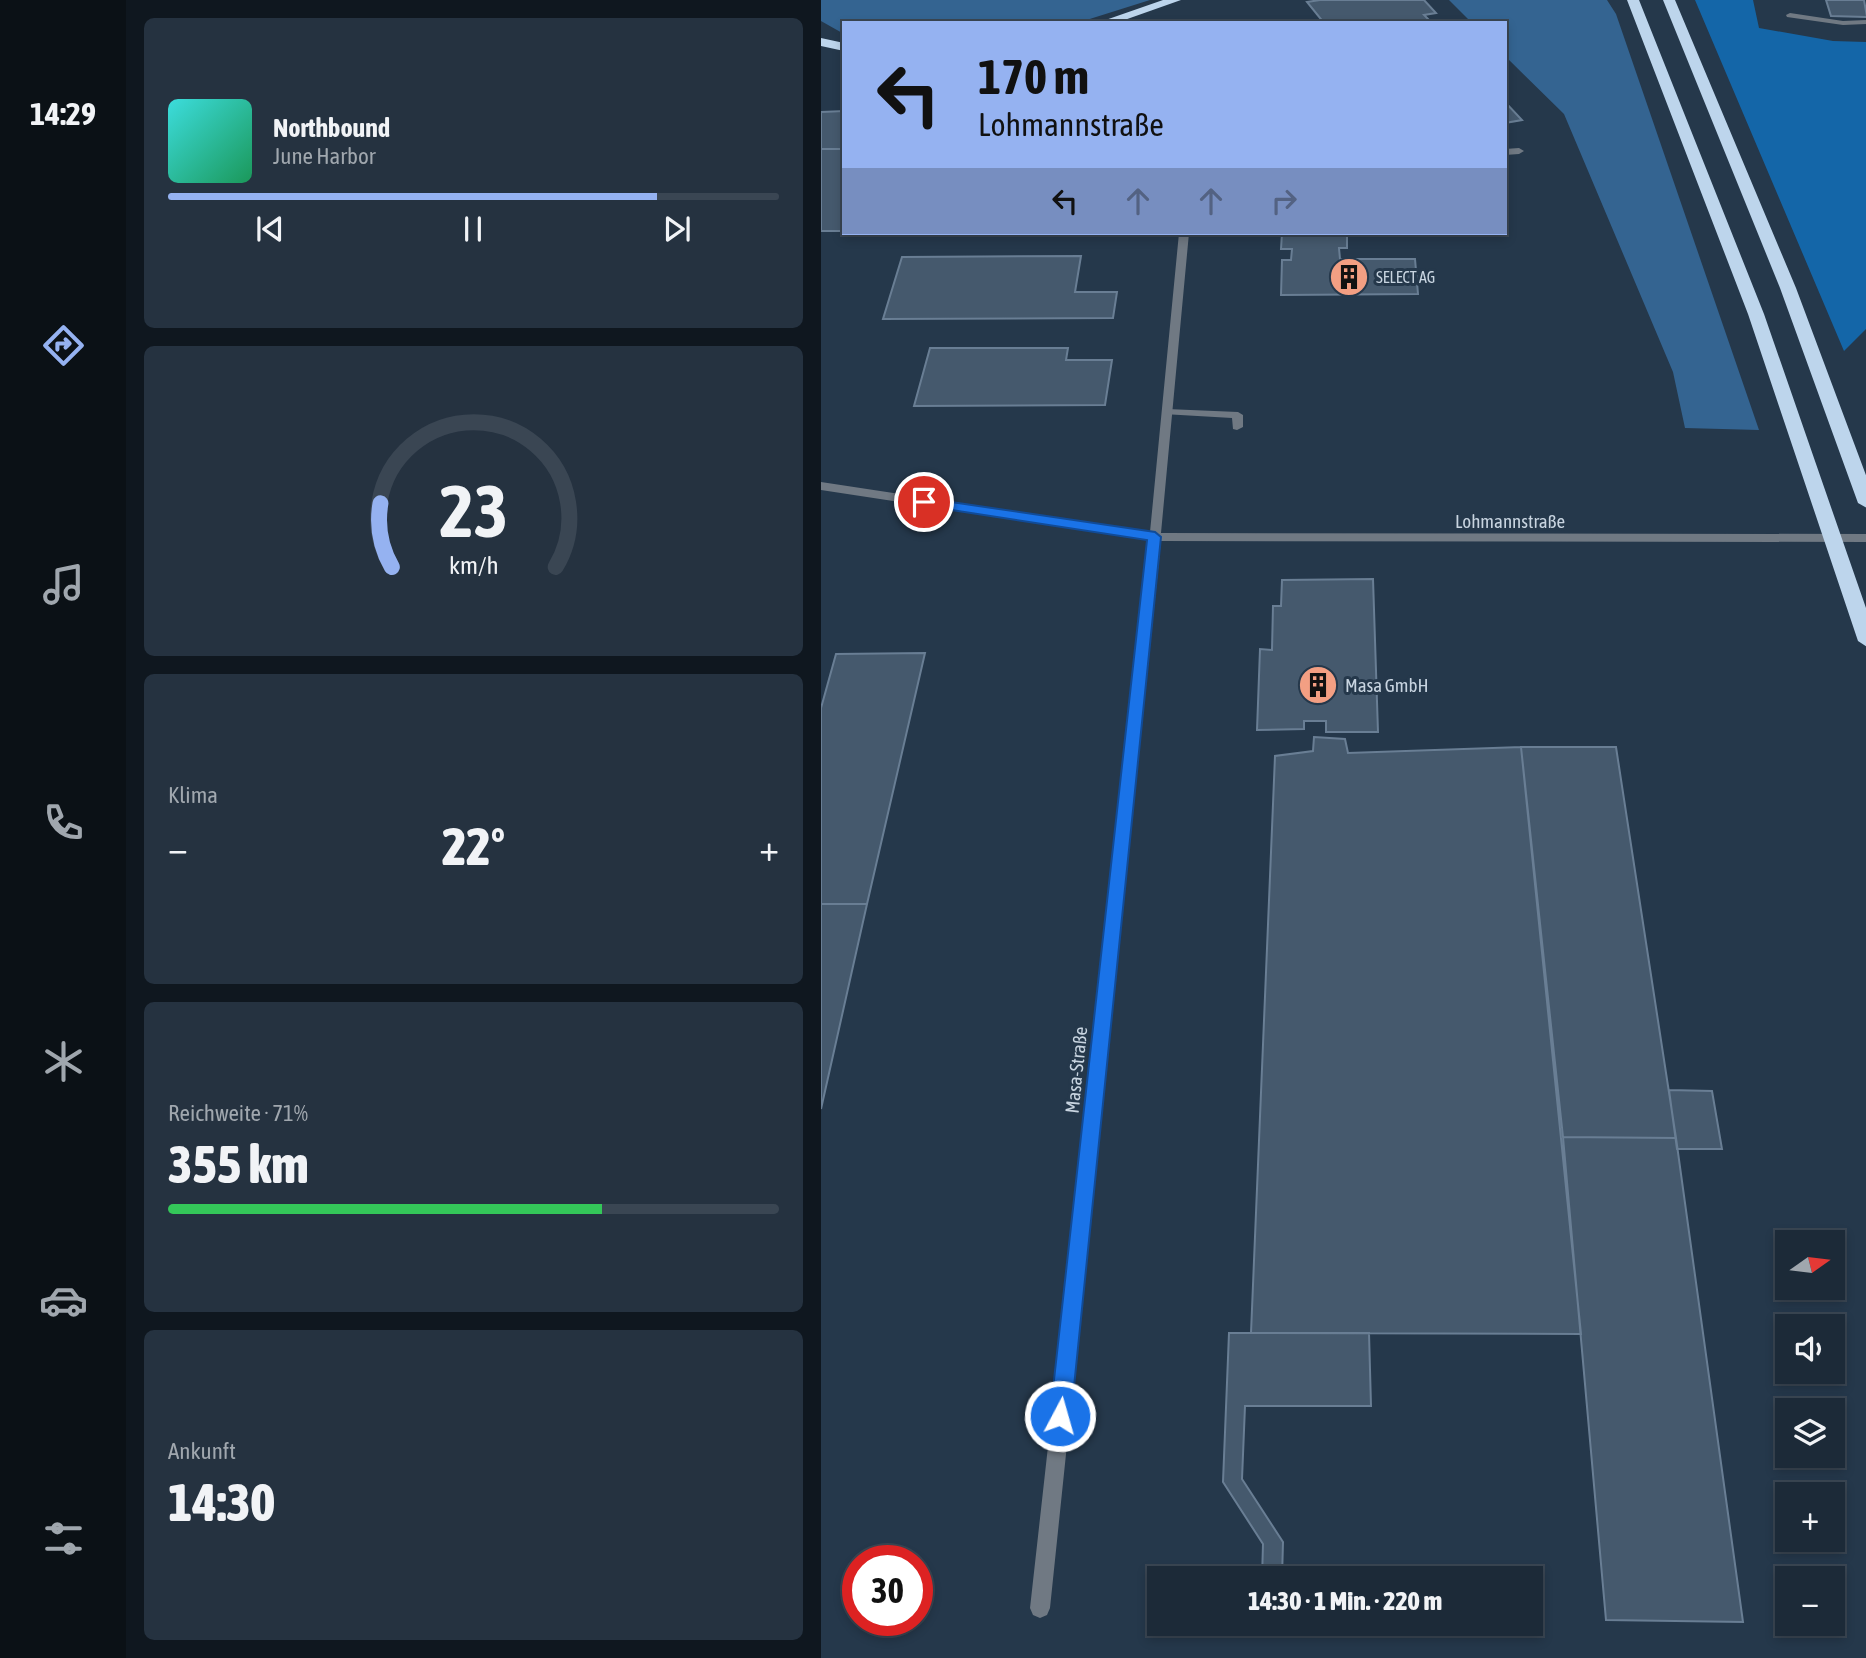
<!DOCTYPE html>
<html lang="de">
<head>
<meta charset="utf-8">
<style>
  :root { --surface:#1c2a38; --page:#253240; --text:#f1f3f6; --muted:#a0a7ae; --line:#3a4653; --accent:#95b2f1 }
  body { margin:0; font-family:"Asap Condensed",sans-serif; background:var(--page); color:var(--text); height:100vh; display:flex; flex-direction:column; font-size:26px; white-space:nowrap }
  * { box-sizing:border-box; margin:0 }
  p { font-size:23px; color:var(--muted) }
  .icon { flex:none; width:38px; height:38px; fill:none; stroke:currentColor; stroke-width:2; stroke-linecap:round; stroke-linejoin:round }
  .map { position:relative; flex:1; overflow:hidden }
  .panel { display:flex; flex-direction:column; gap:18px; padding:18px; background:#0f171f; width:695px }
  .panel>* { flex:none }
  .top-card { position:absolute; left:21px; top:21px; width:665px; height:214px; border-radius:0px; box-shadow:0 4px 10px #0003,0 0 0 2px var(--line); background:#95b2f1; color:#111; overflow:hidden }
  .needle { width:46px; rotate:76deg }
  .controls { position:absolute; left:954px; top:1230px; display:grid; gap:14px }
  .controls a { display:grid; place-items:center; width:70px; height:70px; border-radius:0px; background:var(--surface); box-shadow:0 4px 10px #0003,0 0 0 2px var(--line); font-size:35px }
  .speed { position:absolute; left:21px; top:1545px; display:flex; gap:14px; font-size:35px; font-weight:700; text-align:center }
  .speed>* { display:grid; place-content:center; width:91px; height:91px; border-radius:50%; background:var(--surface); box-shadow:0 4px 10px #0003,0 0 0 2px var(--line); line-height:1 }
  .speed .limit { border:10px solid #d22; background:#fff; color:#111 }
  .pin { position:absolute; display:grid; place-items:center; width:60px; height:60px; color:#fff; margin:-30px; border:4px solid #fff; border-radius:50%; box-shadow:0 2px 7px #0007 }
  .me { position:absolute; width:77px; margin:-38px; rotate:6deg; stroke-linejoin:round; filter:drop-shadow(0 0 5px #0008) }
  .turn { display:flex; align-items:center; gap:24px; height:147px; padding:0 21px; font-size:32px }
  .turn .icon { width:91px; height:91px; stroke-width:2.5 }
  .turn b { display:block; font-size:49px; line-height:60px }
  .lanes { display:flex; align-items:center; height:66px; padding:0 21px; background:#0003; justify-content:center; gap:35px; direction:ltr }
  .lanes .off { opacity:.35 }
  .big { font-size:52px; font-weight:800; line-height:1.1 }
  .panel .widget { flex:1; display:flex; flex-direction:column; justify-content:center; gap:10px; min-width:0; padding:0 24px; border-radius:10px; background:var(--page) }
  .panel .dial { align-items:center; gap:0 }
  .dial svg { height:182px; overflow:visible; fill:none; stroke:var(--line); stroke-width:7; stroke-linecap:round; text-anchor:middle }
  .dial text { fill:var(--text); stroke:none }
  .song { display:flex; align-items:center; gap:21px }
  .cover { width:84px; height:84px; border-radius:10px; background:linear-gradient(135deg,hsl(180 70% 55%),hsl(150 70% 35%)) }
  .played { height:7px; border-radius:4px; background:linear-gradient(90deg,var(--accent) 80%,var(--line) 80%) }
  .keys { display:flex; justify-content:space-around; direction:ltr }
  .heat { display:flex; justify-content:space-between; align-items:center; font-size:38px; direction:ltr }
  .charge { height:10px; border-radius:5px; background:linear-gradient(90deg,#34c759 71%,var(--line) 0) }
  .trip { position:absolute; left:326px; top:1566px; width:396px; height:70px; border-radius:0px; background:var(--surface); box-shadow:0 4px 10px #0003,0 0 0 2px var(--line); font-weight:800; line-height:70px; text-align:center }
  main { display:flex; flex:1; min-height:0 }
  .menu { display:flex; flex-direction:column; width:126px; justify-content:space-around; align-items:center; background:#0b1116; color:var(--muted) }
  .menu .icon { width:49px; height:49px }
  .menu .on { color:var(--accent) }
  .menu b { font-size:32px; color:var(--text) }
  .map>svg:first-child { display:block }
  .green { fill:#346491 }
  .forest { fill:#1466a8 }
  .building { fill:#45596d; stroke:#697e94; stroke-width:2 }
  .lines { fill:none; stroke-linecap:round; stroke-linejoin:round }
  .lane { fill:#707983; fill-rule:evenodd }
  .street { fill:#707983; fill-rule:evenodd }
  .highway { fill:#bdd5ec; fill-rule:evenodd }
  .route { fill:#1a73e8; stroke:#114b97; stroke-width:2 }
  .labels { text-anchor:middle; stroke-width:6; stroke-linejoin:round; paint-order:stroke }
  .far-poi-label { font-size:16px; fill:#c8d4e0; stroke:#25384b; text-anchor:start }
  .street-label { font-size:19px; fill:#c8d4e0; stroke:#25384b }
  .poi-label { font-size:19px; fill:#c8d4e0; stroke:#25384b; text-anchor:start }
</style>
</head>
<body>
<main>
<nav class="menu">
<b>14:29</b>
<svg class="icon on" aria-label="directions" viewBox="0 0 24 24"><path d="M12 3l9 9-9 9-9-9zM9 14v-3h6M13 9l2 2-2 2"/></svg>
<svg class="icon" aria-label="music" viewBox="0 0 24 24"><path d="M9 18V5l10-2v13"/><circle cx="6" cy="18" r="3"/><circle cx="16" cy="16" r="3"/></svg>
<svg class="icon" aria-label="phone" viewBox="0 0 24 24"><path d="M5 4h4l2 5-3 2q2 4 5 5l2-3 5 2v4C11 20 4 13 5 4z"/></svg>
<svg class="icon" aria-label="climate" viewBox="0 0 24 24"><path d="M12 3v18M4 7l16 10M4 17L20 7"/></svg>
<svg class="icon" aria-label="car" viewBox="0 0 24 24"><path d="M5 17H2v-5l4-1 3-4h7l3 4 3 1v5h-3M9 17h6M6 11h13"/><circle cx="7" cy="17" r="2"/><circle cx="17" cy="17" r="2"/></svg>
<svg class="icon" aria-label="filters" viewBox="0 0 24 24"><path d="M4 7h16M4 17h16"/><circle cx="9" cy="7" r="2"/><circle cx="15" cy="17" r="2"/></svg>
</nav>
<section class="panel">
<div class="widget">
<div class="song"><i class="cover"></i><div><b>Northbound</b><p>June Harbor</p></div></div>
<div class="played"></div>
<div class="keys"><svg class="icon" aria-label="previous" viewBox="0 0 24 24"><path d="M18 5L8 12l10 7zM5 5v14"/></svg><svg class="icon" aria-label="pause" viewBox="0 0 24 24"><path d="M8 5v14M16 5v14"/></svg><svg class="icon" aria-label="next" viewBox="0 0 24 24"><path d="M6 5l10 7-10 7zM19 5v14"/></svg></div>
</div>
<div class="widget dial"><svg viewBox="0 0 100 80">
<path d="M14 69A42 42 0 1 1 86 69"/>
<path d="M14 69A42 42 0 0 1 9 41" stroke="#95b2f1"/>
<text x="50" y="56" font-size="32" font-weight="700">23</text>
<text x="50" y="72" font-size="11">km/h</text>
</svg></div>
<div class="widget"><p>Klima</p>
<div class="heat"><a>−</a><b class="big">22°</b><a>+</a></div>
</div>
<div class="widget"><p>Reichweite · 71%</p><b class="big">355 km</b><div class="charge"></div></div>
<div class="widget"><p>Ankunft</p><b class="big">14:30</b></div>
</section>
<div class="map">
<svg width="1046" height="1658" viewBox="0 0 1046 1658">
  <rect width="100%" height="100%" fill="#25384b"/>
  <path class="green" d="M0,0H329L256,23H23V34L0,21Z
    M628,0H786L795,14L938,430L864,428L852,372L743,114L684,56V23H651Z"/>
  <path class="forest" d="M874,0H932L938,28L1012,41L1045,42V329L1023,351Z"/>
  <path class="building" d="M499,0H603L615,13L603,15L611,23H503L486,2Z
    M1005,0H1043L1046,17L1010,16Z
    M684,102L701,120L684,123Z
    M23,111V149H0V112Z
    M0,149H23V231H0Z
    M461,233H526V248H518L519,259H594L597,294L460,295L461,260H470L471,249H460Z
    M260,256L254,292H296L292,318L62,319L81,257Z
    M109,348H247L245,360H291L284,405L93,406Z
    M552,579L557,732H505V721H483V729L436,730L439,649L451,650L452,606H460L461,580Z
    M104,653L46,904H0V708L15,654Z
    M493,737L524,739L527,753L700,747L760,1334L430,1333L454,756L492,751Z
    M700,747H795L855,1138L742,1137Z
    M0,904H46L0,1109Z
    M848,1090L891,1091L901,1149H856Z
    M742,1137L855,1138L922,1622L785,1620Z
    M408,1333H548L550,1406H424L421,1479L462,1542L461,1578H441L442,1544L402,1482Z
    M440,1624H461L460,1631H440Z"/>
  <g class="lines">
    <path class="lane" d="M684,149L698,148L703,151L698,154L684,155Z
      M346,409L417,412L422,415V427L416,430L412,429L411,418L342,414L341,412Z"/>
    <path class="street" d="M969,13L1022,21L1046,20V24L1022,25L966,17L965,15Z
      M358,233H368L340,533L1046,534V542L340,541L229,1608L226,1615L219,1618L212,1615L209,1608L328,540L0,490V482L329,532Z"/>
    <path class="highway" d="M342,0H360L295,23H276Z
      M806,0H818L943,314L1046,611V647L1037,641L927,314Z
      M842,0H854L975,288L1046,478V508L1037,503L959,288Z
      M0,38L23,43V51L0,46Z"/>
  </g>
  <path class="route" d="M103,498L334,532L340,537L250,1416L247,1423L239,1426L232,1423L229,1416L326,540L98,505V499Z"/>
  <defs>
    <g id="building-disc" transform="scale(2.0125)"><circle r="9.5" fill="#f39f83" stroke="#25384b"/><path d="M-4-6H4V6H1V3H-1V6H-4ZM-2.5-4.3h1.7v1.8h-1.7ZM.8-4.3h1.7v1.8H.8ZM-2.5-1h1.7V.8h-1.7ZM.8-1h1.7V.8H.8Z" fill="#111"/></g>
  </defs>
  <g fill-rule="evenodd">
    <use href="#building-disc" x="528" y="277"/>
    <use href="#building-disc" x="497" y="685"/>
  </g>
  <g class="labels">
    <g class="far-poi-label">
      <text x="555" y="283">SELECT AG</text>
    </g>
    <g class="street-label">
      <text x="689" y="528">Lohmannstraße</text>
      <text transform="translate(255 1070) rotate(-84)" y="7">Masa-Straße</text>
    </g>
    <g class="poi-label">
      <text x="524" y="692">Masa GmbH</text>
    </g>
  </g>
</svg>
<div class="controls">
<a><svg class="needle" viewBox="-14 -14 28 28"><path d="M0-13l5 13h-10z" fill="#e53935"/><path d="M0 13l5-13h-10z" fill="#a0a7ae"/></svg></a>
<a><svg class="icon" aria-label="sound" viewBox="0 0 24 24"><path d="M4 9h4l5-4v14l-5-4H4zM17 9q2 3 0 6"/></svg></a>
<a><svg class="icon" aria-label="layers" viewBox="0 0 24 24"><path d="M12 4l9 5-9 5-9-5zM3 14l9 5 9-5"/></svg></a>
<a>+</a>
<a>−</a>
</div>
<div class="speed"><div class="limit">30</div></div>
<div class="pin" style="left:103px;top:502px;background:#d93025"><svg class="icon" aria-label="arrive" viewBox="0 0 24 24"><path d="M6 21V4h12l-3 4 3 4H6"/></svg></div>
<svg class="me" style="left:239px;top:1416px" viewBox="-20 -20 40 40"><circle r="17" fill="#1a73e8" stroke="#fff" stroke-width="3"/><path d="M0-11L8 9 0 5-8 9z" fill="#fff"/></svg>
<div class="trip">14:30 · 1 Min. · 220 m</div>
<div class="top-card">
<div class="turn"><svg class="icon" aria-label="left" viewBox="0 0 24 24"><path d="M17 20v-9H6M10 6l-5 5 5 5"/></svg><div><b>170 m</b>Lohmannstraße</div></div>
<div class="lanes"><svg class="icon" aria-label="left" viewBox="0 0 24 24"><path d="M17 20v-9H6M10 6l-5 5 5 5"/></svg><svg class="icon off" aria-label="ahead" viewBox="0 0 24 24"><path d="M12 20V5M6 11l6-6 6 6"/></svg><svg class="icon off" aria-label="ahead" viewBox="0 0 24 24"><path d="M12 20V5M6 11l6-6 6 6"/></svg><svg class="icon off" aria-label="right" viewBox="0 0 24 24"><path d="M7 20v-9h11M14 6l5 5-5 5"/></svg></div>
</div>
</div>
</main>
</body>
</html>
